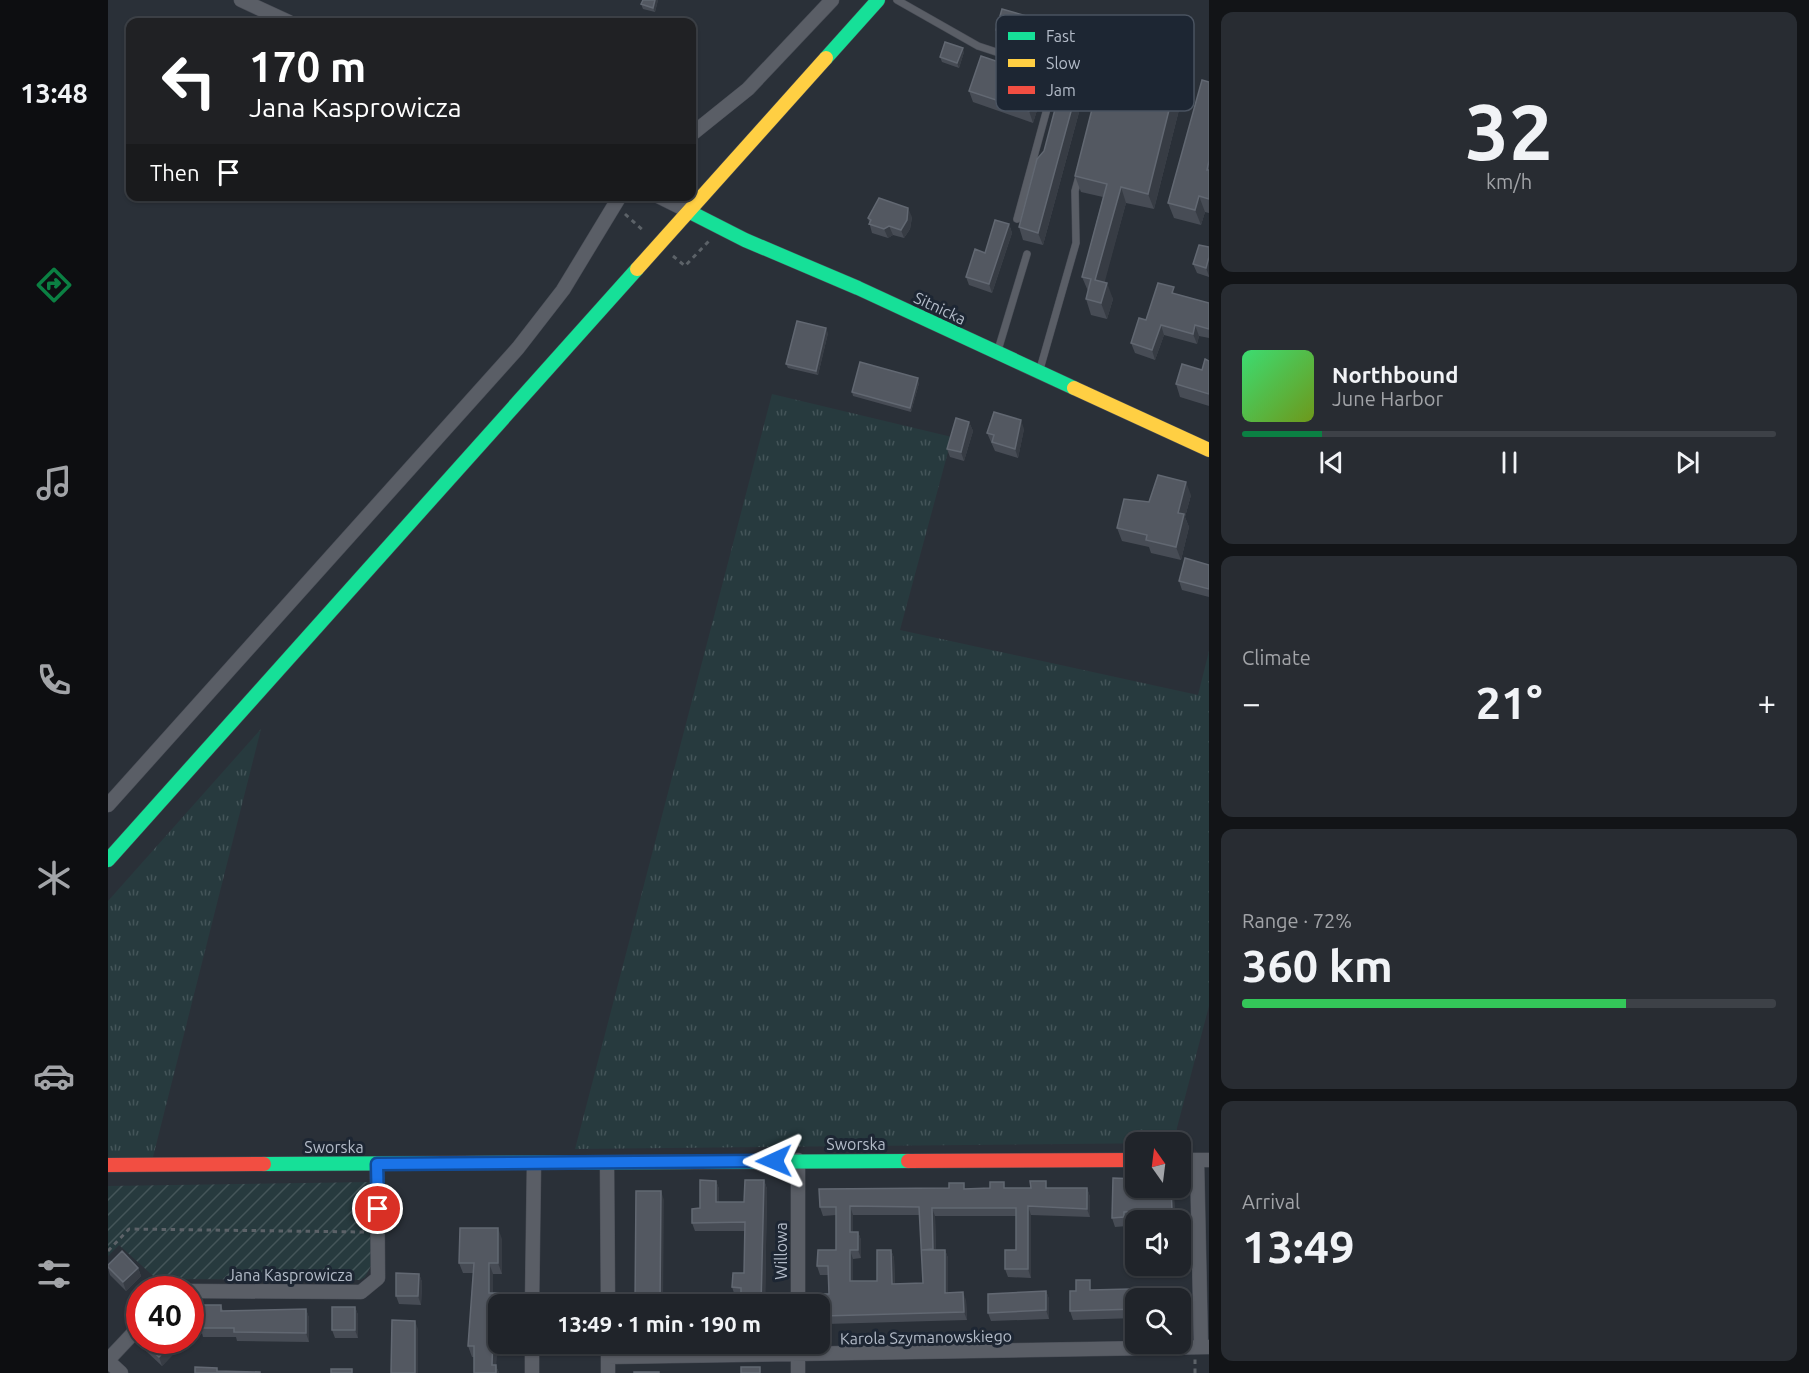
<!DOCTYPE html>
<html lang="en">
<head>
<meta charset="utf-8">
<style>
  :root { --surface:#20242a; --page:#282c32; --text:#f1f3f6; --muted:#a2a4a8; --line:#3d4147; --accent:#0b8043 }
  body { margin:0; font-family:Ubuntu,sans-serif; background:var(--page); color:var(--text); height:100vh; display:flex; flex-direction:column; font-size:22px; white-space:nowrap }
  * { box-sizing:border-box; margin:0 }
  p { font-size:20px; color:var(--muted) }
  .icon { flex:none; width:33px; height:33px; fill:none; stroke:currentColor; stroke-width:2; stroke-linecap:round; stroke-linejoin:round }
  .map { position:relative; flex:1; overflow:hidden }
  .details { display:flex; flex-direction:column; gap:12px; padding:12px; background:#121417; width:600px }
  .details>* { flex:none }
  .guide { position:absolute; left:18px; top:18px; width:570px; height:183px; border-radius:12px; box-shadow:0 2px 4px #0004,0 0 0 2px var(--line); background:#202124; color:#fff; overflow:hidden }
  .needle { width:39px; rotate:346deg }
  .buttons { position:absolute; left:1017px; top:1132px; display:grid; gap:12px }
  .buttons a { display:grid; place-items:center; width:66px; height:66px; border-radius:12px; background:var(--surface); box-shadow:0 2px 4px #0004,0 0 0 2px var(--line); font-size:30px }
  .speed { position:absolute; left:18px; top:1276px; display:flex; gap:12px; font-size:30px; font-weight:700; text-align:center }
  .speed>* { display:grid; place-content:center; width:78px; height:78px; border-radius:50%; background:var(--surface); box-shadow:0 2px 4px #0004,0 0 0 2px var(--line); line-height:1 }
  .speed .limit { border:9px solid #d22; background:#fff; color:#111 }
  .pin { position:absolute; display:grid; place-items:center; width:51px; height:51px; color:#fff; margin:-26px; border:3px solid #fff; border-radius:50%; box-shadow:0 2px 6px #0007 }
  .me { position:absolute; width:66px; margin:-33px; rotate:269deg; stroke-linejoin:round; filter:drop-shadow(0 0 4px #0008) }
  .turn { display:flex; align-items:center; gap:21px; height:126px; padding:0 24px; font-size:27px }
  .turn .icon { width:78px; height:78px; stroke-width:2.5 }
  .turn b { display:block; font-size:42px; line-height:51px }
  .then { display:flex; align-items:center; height:57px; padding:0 24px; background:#0003; gap:12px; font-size:22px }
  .big { font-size:45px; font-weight:700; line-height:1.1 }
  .details .tile { flex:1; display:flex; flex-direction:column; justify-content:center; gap:9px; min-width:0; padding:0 21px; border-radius:12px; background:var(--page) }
  .details .dial { align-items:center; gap:0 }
  .dial b { font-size:78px; line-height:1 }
  .song { display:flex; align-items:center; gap:18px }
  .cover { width:72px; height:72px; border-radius:9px; background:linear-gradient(135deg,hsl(140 70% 55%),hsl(80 70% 35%)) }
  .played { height:6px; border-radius:3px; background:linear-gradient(90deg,var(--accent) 15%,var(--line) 15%) }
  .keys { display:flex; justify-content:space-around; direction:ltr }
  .heat { display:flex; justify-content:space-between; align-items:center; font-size:33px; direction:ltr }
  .charge { height:9px; border-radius:4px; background:linear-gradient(90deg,#34c759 72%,var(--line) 0) }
  .trip { position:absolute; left:380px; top:1294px; width:342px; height:60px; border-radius:12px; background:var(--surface); box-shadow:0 2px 4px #0004,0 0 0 2px var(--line); font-weight:700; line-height:60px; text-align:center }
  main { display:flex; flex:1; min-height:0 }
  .tabs { display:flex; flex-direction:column; width:108px; justify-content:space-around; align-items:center; background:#0d0e11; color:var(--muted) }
  .tabs .icon { width:42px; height:42px }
  .tabs .active { color:var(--accent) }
  .tabs b { font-size:27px; color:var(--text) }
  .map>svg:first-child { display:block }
  .grass { fill:url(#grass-tufts) }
  .garden { fill:url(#garden-furrows) }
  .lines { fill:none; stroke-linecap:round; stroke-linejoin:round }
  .lane-casing { stroke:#484c55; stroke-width:8 }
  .street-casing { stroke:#484c55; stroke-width:15 }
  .fast-casing { stroke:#484c55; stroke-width:15 }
  .slow-casing { stroke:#484c55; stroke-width:15 }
  .jam-casing { stroke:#484c55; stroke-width:15 }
  .path { stroke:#5c6268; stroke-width:3; stroke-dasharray:4.5 4.5; stroke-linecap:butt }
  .lane { stroke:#5a5e66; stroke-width:7 }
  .street { stroke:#5a5e66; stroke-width:14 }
  .fast { stroke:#16e098; stroke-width:14 }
  .slow { stroke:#ffcf43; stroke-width:14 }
  .jam { stroke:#f24e42; stroke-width:14 }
  .wall { fill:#474c55; fill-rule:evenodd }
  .shaded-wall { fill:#373c44 }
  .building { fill:#535861; stroke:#626872; stroke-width:1.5; fill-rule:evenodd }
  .route-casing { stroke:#114b97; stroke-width:15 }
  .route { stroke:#1a73e8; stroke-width:10 }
  .labels { text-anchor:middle; stroke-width:6; stroke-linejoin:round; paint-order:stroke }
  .street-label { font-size:16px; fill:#b4bcc9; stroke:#1d2633 }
  .key { fill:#1d2633; stroke:#4a5360; stroke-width:1.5 }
  .key-label { font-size:16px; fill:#b4bcc9 }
</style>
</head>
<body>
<main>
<nav class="tabs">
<b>13:48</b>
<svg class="icon active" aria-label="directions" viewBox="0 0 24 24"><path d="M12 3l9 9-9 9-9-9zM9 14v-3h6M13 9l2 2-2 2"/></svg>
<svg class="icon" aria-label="music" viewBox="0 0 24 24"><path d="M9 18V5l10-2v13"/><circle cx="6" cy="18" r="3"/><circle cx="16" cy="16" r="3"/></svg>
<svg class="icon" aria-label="phone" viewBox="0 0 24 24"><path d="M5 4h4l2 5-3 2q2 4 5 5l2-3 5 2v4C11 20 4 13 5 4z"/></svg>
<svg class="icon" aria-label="climate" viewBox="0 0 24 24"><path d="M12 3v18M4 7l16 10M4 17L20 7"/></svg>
<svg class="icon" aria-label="car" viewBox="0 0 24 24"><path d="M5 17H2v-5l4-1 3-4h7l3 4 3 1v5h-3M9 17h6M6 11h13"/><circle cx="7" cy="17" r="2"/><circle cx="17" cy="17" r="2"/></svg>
<svg class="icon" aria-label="filters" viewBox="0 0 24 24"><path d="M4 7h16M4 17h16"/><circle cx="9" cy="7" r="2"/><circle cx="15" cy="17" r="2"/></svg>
</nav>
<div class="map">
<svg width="1101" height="1373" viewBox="0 0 1101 1373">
  <defs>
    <pattern id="grass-tufts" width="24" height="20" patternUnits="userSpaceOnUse" patternTransform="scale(1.5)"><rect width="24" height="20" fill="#273a3e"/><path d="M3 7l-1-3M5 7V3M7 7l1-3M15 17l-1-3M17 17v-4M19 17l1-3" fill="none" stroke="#445559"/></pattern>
    <pattern id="garden-furrows" width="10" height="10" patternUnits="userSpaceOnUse" patternTransform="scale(1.5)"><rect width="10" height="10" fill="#273a3e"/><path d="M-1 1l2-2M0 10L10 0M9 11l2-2" fill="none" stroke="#445559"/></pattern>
  </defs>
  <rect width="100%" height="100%" fill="#2a3038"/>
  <path class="grass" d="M664,394L844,437L792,630L1090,695L1101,651V1006L1065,1143L467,1149Z
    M153,729L45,1157H0V901Z"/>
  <path class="garden" d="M263,1182V1266L257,1277L252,1280L71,1279L54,1284L11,1245L0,1256V1186Z"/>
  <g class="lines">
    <g class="lane-casing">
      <path id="lane" d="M789,0L870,46L949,72L909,219
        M994,83L999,65L1070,86
        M890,350L919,254
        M932,369L968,243L967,191L972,173"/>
    </g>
    <g class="street-casing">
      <path id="street" d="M133,0L181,22
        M584,134L640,89L724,0
        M550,196L582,212
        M0,805L410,348L455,290L512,196
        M690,1160V1305
        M1072,1160H1101
        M1089,1160L1093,1347
        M499,1163L500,1305
        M82,1291L253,1292L270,1278L269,1164
        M424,1305L426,1163
        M500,1357L1101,1347
        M0,1360L32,1326
        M0,1361L13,1373
        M424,1373V1344
        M500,1373V1344
        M690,1373V1344"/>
    </g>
    <g class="fast-casing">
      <path id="fast" d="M718,58L770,0
        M582,212L637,240L750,288L966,388
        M0,860L529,269
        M156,1164L800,1161"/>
    </g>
    <g class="slow-casing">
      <path id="slow" d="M529,269L718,58
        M966,388L1101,450"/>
    </g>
    <g class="jam-casing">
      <path id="jam" d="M800,1161L1028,1160
        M0,1165L156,1164"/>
    </g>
    <path class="path" d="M517,214L537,232
      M565,256L577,266L601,241
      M0,1251L21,1229L256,1232
      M1087,1373V1359"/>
    <use href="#lane" class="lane"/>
    <use href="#street" class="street"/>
    <use href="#fast" class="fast"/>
    <use href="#slow" class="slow"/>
    <use href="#jam" class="jam"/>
  </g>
  <path class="wall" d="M535,0H550L547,12L535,9L533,4Z
    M888,30L985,35L989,47L982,74L983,75L988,87L982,108L973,105L935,245L915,240L911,227L936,151L954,86L951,78L955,61L892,42Z
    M856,52L851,68L834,62L832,57Z
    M1101,82V213L1097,212L1093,225L1066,218L1060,203Z
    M936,88L925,123L865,102L861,91Z
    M1066,90L1072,106L1046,209L1018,203L996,282L1005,299L999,319L983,315L978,299L980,291L974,277L995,197L973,192L967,176Z
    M804,217L802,229L796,238L785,235L780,238L764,233L760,218Z
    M901,224L904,233L884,293L861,285L858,277Z
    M1101,247V277L1089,273L1085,264Z
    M1069,294L1101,303V338L1091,336L1089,344L1056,335L1047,360L1027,353L1023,343L1038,320Z
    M720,333L710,375L680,368L678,364Z
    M1101,361V406L1072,397L1068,384L1094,370Z
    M811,383L803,412L745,396L744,392Z
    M861,422L865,431L856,461L842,457L839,449Z
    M916,429L910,458L887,451L879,433Z
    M1083,495L1077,517L1081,527L1073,560L1043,553L1041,547L1014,541L1009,528L1041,502Z
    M1101,565V597L1074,590L1071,581Z
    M1005,1178L1066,1195L1067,1220L1019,1221V1226L1007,1227L1004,1218Z
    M656,1180L659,1189L657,1305H633V1296H627L624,1287L636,1273L637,1231H587L584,1223L608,1181L611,1189V1202H636Z
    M898,1188H979L982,1197V1217L923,1215V1278L900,1277L897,1269L908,1250V1216H827L828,1250H837L840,1258V1293L858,1300L859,1320L718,1324L715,1316L721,1294L720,1275H712L709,1266L728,1250V1215L715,1216L712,1207L859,1189ZM745,1215H812L815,1283L787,1284L786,1258L783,1250L769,1281H745V1259L753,1258V1240L750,1232H745Z
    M394,1239V1274H385V1293L395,1304V1305H390V1344H392V1345H389L388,1366L391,1373H366V1357H364L360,1346L365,1273H355L351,1263Z
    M0,1265L30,1268L33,1276L18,1291L2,1275L0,1268Z
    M1034,1266H1064V1272H1036Z
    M311,1274L314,1282L313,1305L291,1304L288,1296Z
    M1063,1288L1066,1297L1028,1299V1318L965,1320L962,1311L986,1290Z
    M938,1291L941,1299V1319L883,1321L880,1313Z
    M113,1305L115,1311L198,1309L201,1318V1342L129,1341L128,1337H95L94,1333L81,1346L77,1342L54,1366L38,1351L34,1342L35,1341H82L91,1323L92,1325Z
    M247,1307L250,1315V1338H227L224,1330Z"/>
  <path class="shaded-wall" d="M547,0H550L547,12L545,8Z
    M985,35L989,47L979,85L974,73Z
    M855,48L856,52L851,68L849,63Z
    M983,75L988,87L982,108L978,95Z
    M932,76L936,88L925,123L921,111Z
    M1066,90L1072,106L1046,209L1040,194Z
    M968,93L973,105L935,245L930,233Z
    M1013,187L1018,203L993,296L987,280Z
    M1091,196L1097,212L1093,225L1087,210Z
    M800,208L804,217L802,229L796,238L793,230Z
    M901,224L904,233L884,293L881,284Z
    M781,226L785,235L780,238L776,229Z
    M1101,257V276L1098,268Z
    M999,283L1005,299L999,319L993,303Z
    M1053,325L1056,335L1047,360L1044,350Z
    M1087,325L1091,336L1089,344L1085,334Z
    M718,328L720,333L710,375L708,371Z
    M810,378L811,383L803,412L802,408Z
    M913,420L916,429L910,458L907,449Z
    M861,422L865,431L856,461L853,452Z
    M1078,482L1083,495L1077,517L1081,527L1073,560L1068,547L1070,513Z
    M656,1180L659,1189L657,1305H653Z
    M608,1181L611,1189V1211L608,1202Z
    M979,1188L982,1197V1217L979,1209Z
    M1063,1188L1066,1195L1067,1220L1064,1211Z
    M553,1191L556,1200L555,1305H552Z
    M742,1206L745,1215V1240L742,1232Z
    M920,1206L923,1215V1278L920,1269Z
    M824,1208L827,1216L828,1258L825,1249Z
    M1016,1212L1019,1221V1226L1016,1217Z
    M390,1228L394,1239V1274L390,1263Z
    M750,1232L753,1240V1258L750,1250Z
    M742,1250L745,1259V1290L742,1281Z
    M783,1250L786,1258L787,1292L784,1284Z
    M837,1250L840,1258V1301L837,1293Z
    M381,1263L385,1274V1303L381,1293Z
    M30,1268L33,1276L18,1291L15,1282Z
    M311,1274L314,1282L313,1305L310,1296Z
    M1063,1288L1066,1297V1299H1063Z
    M938,1291L941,1299V1319L938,1310Z
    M855,1292L858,1300L859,1320L856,1312Z
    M391,1293L395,1304V1305H390Z
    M390,1306V1341L388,1335Z
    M247,1307L250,1315V1338L247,1330Z
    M198,1309L201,1318V1342L198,1333Z
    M307,1321L310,1329V1373H307Z
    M91,1323L94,1333L81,1346L79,1341H82V1332Z
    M385,1335L389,1345L388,1366L391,1373H387L384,1365Z
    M66,1341H76L77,1342L54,1366L51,1357Z"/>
  <path class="building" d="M535,0H547L545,8L533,4Z
    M894,9L985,35L974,73L983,75L978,95L968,93L930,233L911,227L929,159L936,151L955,79L951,78L958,50L888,30Z
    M837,42L855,48L849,63L832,57Z
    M873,56L932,76L921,111L861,91Z
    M993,74L1066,90L1040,194L1013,187L987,280L999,283L993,303L978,299L983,279L974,277L999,184L967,176Z
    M1094,80L1101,82V161L1099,170H1101V199L1091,196L1087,210L1060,203Z
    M771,198L800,208L799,220L793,230L781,226L776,229L761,224L763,220L760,218Z
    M887,220L901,224L881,284L858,277L867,249L877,253Z
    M1091,245L1101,247V257L1098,268L1085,264Z
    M1050,283L1066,287L1064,293L1101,303V329L1087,325L1085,334L1053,325L1044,350L1023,343L1031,318L1038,320Z
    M689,321L718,328L708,371L678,364Z
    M1097,359L1101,361V394L1068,384L1074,364L1094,370Z
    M752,362L810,378L802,408L744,392Z
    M886,412L913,420L907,449L884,442L886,435L879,433Z
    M848,418L861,422L853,452L839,449Z
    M1050,475L1078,482L1070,513L1076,514L1068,547L1038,540L1039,535L1009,528L1016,499L1041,502Z
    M1077,558L1101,565V589L1071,581Z
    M1005,1178L1028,1179V1188H1063L1064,1211L1016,1212V1217L1004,1218Z
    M592,1180L608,1181V1202H636L637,1180H656L653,1305H633V1288L624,1287L625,1273H636L637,1222L584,1223V1209L592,1208Z
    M922,1181H938V1188H979V1209L920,1206V1269H897V1250H908V1208H824L825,1249L814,1250H837V1293L855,1292L856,1312L715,1316L713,1294H721L720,1266H709L710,1250H728V1207H712L711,1189L841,1188V1183H856V1189L882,1188V1182H896V1188H923ZM742,1206L811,1207L815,1283L784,1284L783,1250H769V1281H742V1250H750V1232H742Z
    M528,1191H553L552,1305H527Z
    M352,1228H390V1263H381V1293H391L388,1335H385L384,1365H388V1373H366V1346H360L366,1263H351Z
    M14,1251L30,1268L15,1282L0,1267V1265Z
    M288,1273L311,1274L310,1296H288Z
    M968,1280H982V1290L1063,1288V1299H1028V1309L962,1311V1291H968Z
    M938,1291V1310L880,1313V1294Z
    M92,1305H113V1311L198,1309V1333L126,1332V1328H92Z
    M224,1307H247V1330H224Z
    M82,1314L91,1323L82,1332Z
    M284,1320L307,1321V1373H283Z
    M35,1341H66L51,1357L34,1342Z
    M87,1367L109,1368V1371L152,1372V1373H87Z
    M633,1367H652V1373H633Z
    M223,1369H244V1373H223Z
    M526,1372H551V1373H526Z"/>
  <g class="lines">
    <g class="route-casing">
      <path id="route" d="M270,1209L269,1164L666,1161"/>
    </g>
    <use href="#route" class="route"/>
  </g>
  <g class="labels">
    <g class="street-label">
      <text transform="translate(832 308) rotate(25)" y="6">Sitnicka</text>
      <text x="748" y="1150">Sworska</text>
      <text x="226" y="1153">Sworska</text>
      <text transform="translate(673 1251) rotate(-90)" y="6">Willowa</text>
      <text x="182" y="1281">Jana Kasprowicza</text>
      <text transform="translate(818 1337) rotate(-1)" y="6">Karola Szymanowskiego</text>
    </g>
  </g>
  <rect x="888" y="15" width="198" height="96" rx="9" class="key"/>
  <rect x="900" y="32" width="27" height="8" fill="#16e098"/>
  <rect x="900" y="59" width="27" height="8" fill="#ffcf43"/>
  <rect x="900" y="86" width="27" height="8" fill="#f24e42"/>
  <g class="key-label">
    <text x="938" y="42">Fast</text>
    <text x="938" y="69">Slow</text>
    <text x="938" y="96">Jam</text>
  </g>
</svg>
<div class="buttons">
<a><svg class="needle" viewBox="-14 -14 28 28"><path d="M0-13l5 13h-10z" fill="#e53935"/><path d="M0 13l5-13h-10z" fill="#a2a4a8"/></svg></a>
<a><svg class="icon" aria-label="sound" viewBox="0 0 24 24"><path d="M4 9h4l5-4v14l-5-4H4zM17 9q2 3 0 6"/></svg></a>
<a><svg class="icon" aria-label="search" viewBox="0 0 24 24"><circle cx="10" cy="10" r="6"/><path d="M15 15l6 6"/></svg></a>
</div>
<div class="speed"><div class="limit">40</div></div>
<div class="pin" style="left:270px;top:1209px;background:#d93025"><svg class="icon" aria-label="arrive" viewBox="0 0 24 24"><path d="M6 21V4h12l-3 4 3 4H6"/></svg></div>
<svg class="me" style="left:666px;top:1161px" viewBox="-20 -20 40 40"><path d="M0-17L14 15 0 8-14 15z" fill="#1a73e8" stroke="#fff" stroke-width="4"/></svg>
<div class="trip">13:49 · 1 min · 190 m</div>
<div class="guide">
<div class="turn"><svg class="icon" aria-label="left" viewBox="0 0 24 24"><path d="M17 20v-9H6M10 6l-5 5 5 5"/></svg><div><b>170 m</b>Jana Kasprowicza</div></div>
<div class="then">Then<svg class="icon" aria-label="arrive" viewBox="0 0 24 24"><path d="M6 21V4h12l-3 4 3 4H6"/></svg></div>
</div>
</div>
<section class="details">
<div class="tile dial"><b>32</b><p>km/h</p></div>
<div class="tile">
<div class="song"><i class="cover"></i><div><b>Northbound</b><p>June Harbor</p></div></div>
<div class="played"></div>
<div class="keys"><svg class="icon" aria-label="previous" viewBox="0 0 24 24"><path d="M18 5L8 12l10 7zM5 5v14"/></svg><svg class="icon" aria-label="pause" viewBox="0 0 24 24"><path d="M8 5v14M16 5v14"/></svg><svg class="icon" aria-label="next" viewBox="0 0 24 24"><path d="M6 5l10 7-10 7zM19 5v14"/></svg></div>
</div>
<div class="tile"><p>Climate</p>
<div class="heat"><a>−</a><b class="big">21°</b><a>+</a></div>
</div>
<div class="tile"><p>Range · 72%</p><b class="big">360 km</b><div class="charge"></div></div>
<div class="tile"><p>Arrival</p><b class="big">13:49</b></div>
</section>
</main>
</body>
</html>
